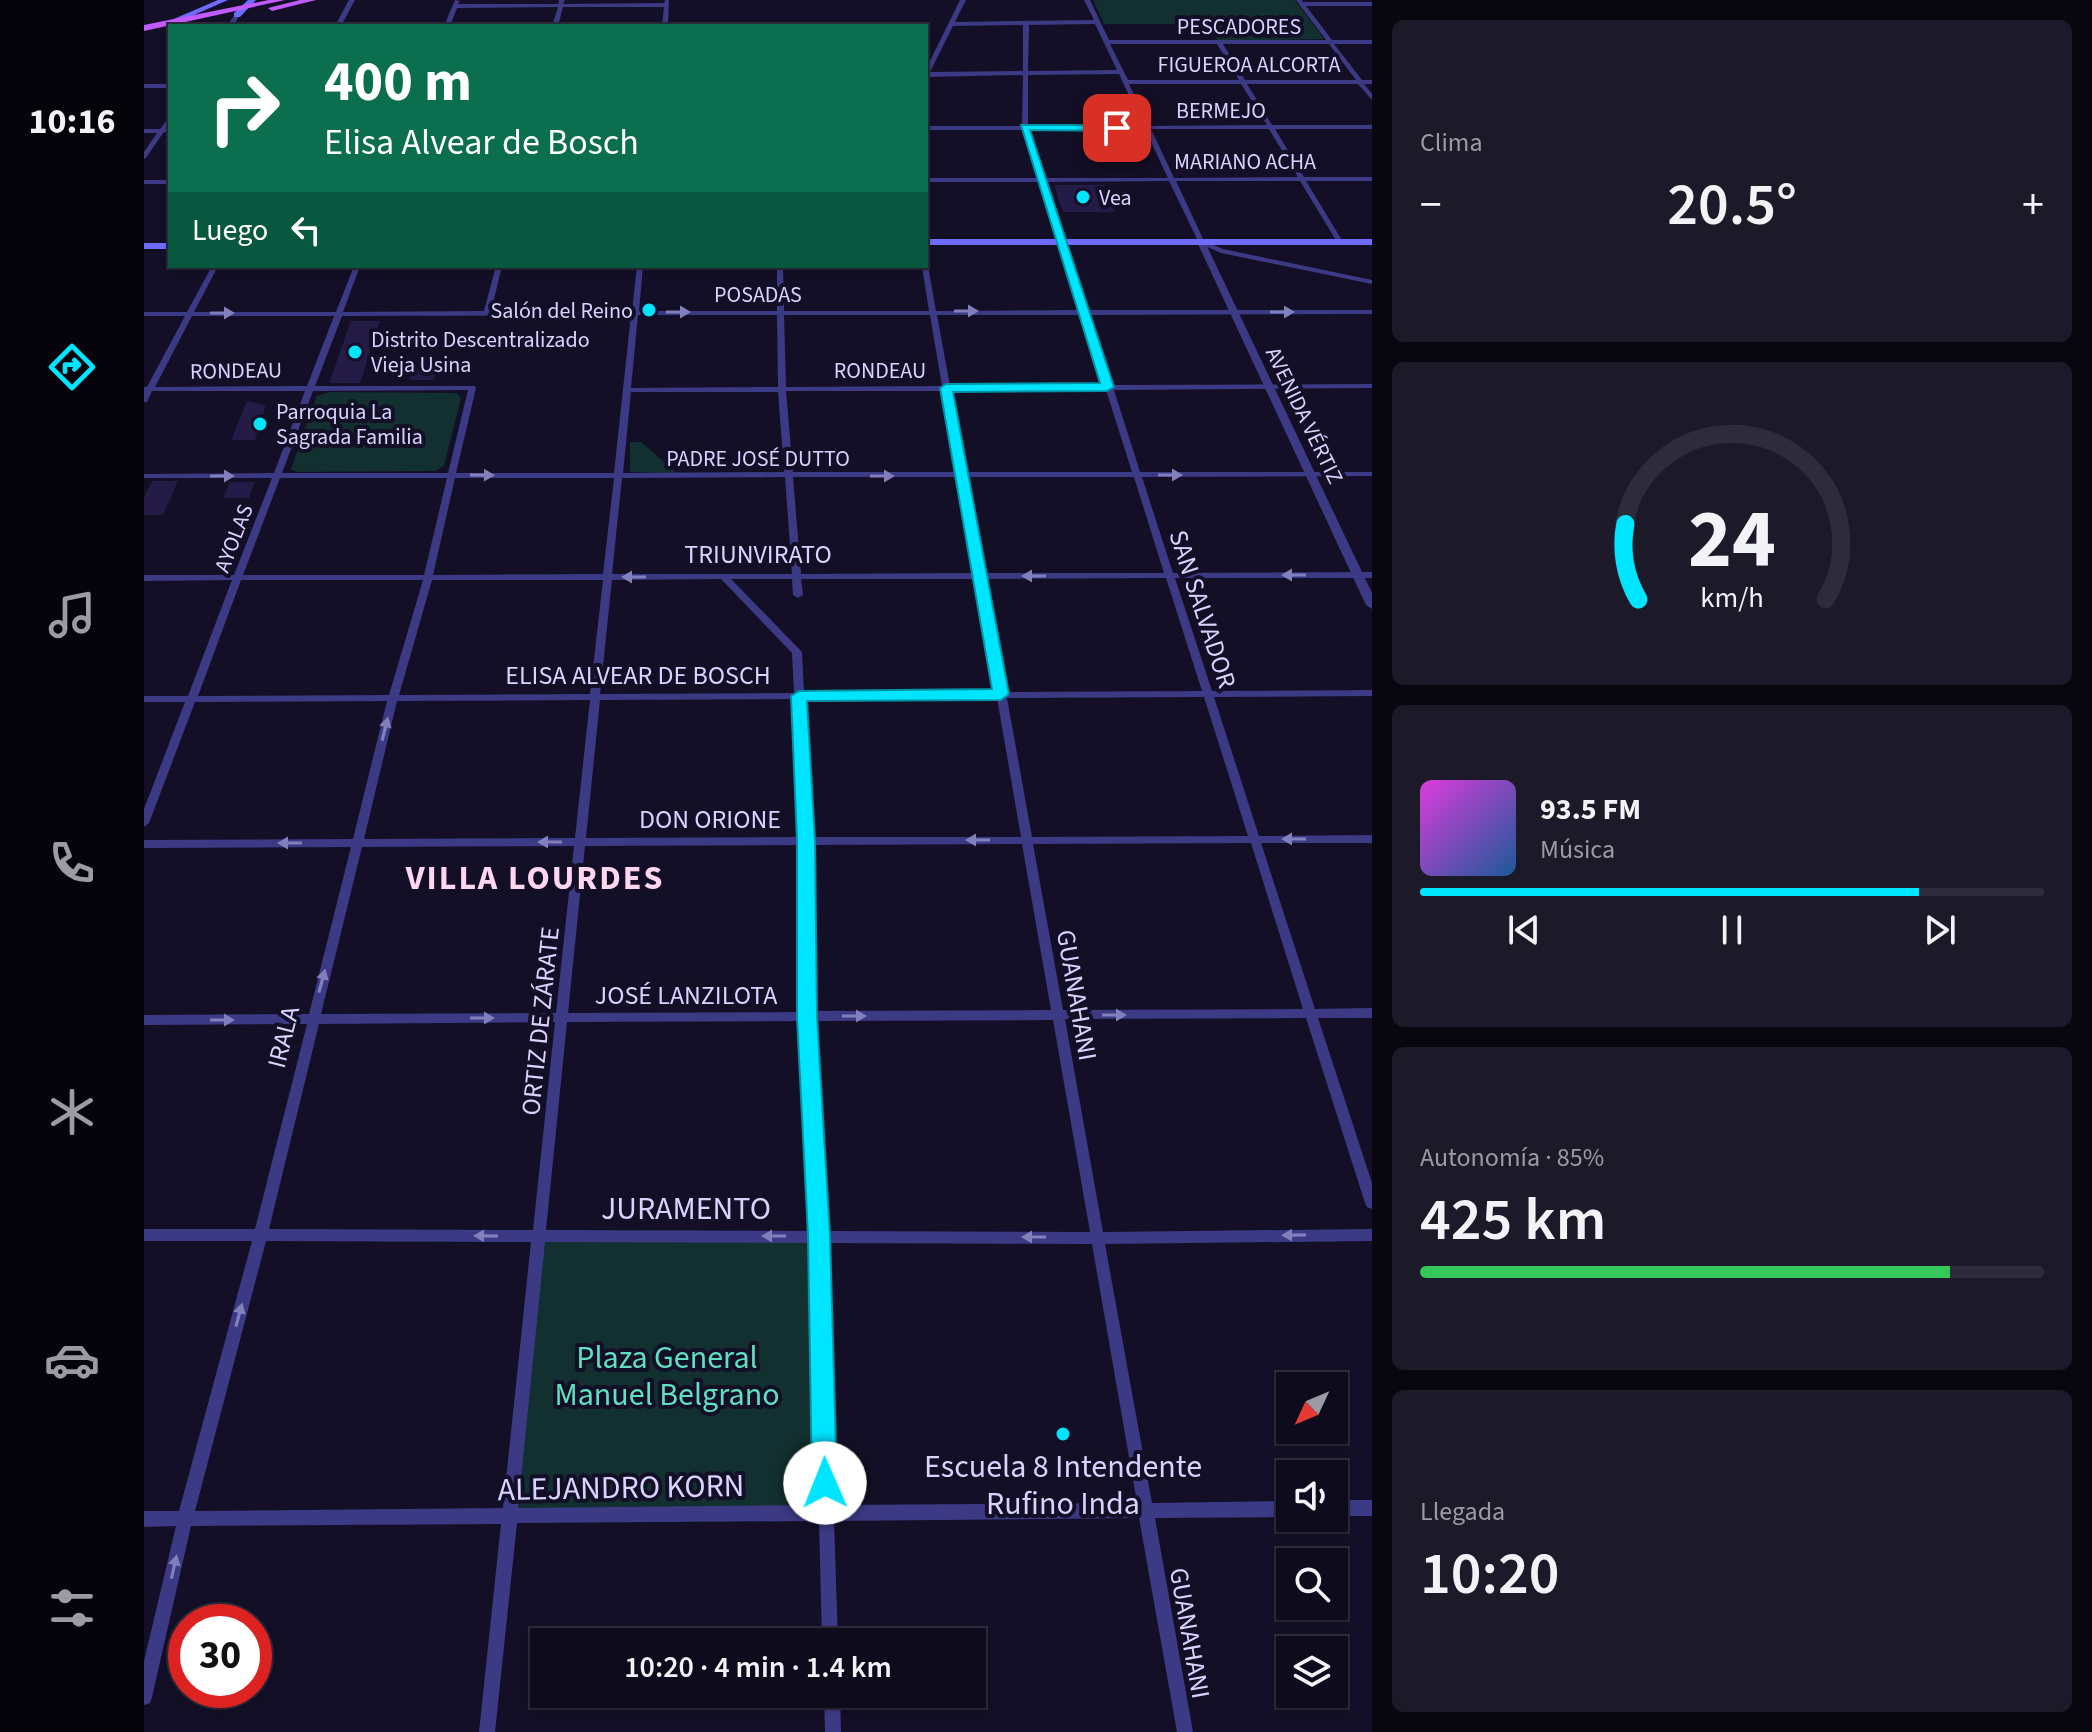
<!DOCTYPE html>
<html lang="es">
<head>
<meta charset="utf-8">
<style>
  :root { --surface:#0e0b1c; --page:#1c1929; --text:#f1f3f6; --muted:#9b9ba3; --line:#2e2b3b; --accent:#00e5ff }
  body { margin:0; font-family:"Source Sans 3",sans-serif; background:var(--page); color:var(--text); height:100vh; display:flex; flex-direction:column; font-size:30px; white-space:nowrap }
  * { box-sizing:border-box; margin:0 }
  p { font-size:26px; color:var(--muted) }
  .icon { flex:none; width:44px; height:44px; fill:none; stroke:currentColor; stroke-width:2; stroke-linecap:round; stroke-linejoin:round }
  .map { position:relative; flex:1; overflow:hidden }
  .details { display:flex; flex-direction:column; gap:20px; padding:20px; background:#08060f; width:720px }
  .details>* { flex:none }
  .guide { position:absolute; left:24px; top:24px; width:760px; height:244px; border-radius:0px; box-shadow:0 2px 6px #0004,0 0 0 2px var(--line); background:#0b6e4f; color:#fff; overflow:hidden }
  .needle { width:52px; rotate:226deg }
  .controls { position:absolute; left:1132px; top:1372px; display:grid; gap:16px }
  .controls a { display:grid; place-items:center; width:72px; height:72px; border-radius:0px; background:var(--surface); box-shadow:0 2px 6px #0004,0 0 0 2px var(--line); font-size:40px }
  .speed { position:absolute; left:24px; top:1604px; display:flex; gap:16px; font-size:40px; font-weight:700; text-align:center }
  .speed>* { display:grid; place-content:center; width:104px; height:104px; border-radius:50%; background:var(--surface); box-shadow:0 2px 6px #0004,0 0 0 2px var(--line); line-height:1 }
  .speed .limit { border:12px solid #d22; background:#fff; color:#111 }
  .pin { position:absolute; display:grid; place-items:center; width:68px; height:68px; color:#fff; margin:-34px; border-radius:16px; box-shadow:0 4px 12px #0006 }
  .me { position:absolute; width:88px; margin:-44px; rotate:359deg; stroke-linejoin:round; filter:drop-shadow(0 0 6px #0008) }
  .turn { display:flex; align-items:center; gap:28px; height:168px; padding:0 24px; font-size:36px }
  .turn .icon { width:104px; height:104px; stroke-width:2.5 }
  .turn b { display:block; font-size:56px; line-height:68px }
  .then { display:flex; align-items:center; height:76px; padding:0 24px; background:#0003; gap:16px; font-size:30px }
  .big { font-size:60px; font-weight:600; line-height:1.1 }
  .details .tile { flex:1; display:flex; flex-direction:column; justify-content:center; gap:12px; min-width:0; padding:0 28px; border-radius:12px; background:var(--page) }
  .details .dial { align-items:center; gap:0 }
  .dial svg { height:208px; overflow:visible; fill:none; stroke:var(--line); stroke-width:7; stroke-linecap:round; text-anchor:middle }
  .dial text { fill:var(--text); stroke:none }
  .song { display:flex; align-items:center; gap:24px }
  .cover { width:96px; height:96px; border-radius:12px; background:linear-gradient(135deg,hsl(300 70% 55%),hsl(210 70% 35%)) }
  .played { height:8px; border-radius:4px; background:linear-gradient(90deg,var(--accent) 80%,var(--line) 80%) }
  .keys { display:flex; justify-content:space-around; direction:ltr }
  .heat { display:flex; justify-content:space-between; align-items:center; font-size:44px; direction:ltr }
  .charge { height:12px; border-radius:6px; background:linear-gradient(90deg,#34c759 85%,var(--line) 0) }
  .trip { position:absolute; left:386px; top:1628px; width:456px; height:80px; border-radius:0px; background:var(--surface); box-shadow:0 2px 6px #0004,0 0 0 2px var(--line); font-weight:600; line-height:80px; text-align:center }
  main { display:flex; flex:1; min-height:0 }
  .dock { display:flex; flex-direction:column; width:144px; justify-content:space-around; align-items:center; background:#06040b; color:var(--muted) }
  .dock .icon { width:56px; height:56px }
  .dock .current { color:var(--accent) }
  .dock b { font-size:36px; color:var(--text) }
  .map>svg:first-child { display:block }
  .green { fill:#12302f }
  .building { fill:#241b47 }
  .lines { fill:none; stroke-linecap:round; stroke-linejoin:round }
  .minor { fill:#3d3a85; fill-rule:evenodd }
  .tertiary { fill:#3d3a85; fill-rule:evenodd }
  .secondary { fill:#6f6bff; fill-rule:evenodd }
  .primary { fill:#c25bff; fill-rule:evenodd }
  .oneway { fill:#837fbc }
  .route { fill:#00e5ff; stroke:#0095a6; stroke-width:2 }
  .poi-dot { fill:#00e5ff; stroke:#130f26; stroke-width:3 }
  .labels { text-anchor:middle; stroke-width:8; stroke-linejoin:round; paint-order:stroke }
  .far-street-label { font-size:22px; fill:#d9d4ff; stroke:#130f26 }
  .far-poi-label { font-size:22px; fill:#d9d4ff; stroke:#130f26; text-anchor:start }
  .street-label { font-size:26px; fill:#d9d4ff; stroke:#130f26 }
  .near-street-label { font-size:32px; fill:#d9d4ff; stroke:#130f26 }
  .near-park-label { font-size:32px; fill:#5fe0c0; stroke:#130f26 }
  .near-poi-label { font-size:32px; fill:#d9d4ff; stroke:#130f26 }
  .district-label { font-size:34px; font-weight:bold; letter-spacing:2px; fill:#ffd6f0; stroke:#130f26 }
</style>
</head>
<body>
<main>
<nav class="dock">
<b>10:16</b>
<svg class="icon current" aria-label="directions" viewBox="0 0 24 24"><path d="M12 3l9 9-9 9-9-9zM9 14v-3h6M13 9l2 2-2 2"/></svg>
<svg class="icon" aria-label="music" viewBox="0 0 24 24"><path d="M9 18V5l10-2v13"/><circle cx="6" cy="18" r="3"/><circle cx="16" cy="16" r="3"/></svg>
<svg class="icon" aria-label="phone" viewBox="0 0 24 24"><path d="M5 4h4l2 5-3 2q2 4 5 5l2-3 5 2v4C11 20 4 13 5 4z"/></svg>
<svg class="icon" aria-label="climate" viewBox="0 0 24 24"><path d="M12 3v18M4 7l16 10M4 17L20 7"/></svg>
<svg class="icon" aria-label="car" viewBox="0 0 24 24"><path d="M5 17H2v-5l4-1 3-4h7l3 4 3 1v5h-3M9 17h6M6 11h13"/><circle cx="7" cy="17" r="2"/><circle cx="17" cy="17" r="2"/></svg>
<svg class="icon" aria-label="filters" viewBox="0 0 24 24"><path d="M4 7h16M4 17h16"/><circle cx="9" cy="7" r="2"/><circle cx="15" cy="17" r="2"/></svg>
</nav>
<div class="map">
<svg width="1228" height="1732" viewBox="0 0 1228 1732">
  <rect width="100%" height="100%" fill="#130f26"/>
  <path class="green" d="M949,0H1151L1180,39L1074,41L1063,24H960Z
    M185,392L313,393L317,398L300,466L291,471L153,472L147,469L173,396Z
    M486,442H497L533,473L486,472Z
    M675,1236L681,1513L365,1516L395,1237Z"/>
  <path class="building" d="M910,185H960L971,212H919Z
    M207,321H236L216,383H185Z
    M268,368H293L290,380H266Z
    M103,401L122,405L111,440H87Z
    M8,481H34L19,515H0V497Z
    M86,482H111L105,498H79Z"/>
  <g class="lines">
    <path class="minor" d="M205,0H211L197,26H191Z
      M311,0L316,1L314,4H414L415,0H421L419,4L520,3L521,0H525L524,26H518L520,7H419L414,26H408L414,7L313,8L306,26H300Z
      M816,0H822L811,22L950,20L940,0H946L965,40H1182L1152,0H1158L1159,2H1228V6H1162L1188,40H1228V44H1190L1218,80H1228V84H1220L1228,94V100L1214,84H1103L1128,125H1228V129H1131L1160,177H1228V181H1162L1199,242L1198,243L1193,242L1156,181H1032L1060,241L1079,249L1228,280V284L1077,253L1055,243L1025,181L902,182L944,310H1228V314L945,315L968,385L1228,384V388L970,390L996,472H1228V476L998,477L1029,573L1228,572V578H1031L1068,691L1228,690V696L1070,697L1115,836L1228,835V843H1117L1171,1009L1228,1008V1018H1174L1228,1183V1209L1223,1207L1221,1203L1162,1018L921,1019L959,1232L1228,1229V1241L961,1244L1008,1503L1146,1501V1517L1011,1518L1049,1732H1033L995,1518L690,1521L694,1642H678L675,1521L373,1523L351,1732H335L357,1524L47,1526L8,1697L6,1703L0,1705V1661L32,1526L0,1527V1511H35L108,1241H0V1229H111L163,1024L0,1025V1015L165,1014L207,847L0,848V840L209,839L243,701L51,702L5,823L0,827V809L41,702H0V696H44L88,580L0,581V575H90L128,478H0V474L130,473L161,391H8L3,402H0V387H3L41,316H0V312H43L68,266H74L50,312H192L210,266H216L199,312L340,311L352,266H358L347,311H488L493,266H499L495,311H633V266H639L640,311H785L778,266H782V264L784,266L792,311L937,310L895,182H782V178H894L879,130H782V126H878L879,75L782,77V69ZM951,24L973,70L884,71L885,25ZM879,25V71L786,72L809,26ZM966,44H1073L1095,80H984ZM1079,44H1185L1212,80H1101ZM975,74L999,126H884V75ZM985,84H1097L1123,125L1005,126ZM1001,129L1024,178H901L885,130ZM1007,129H1125L1154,177L1030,178ZM487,315L470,473H312L332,388L331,386H171L198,316ZM494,315H633L634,387L487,388ZM640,315H786L798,386L642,387ZM793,315H938L960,385L806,386ZM48,316H190L163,386L11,387ZM324,390L304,473H138L169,391ZM962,390L988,472H822L807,391ZM642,391H799L813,472H649ZM487,392H634L640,472L479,473ZM641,477L648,574H468L478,478ZM649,477H814L831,573L657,574ZM823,477H990L1020,573H840ZM136,478H303L280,575H99ZM311,478H470L459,574L289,575ZM1022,578L1058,691L861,692L841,579ZM577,579L648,653L650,693L456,694L468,580ZM587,579H648L649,595L654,598L659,595L657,579H832L852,692L660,693L658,652ZM97,580H279L245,695L54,696ZM288,580H459L446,694L255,695ZM1060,697L1104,836L888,837L863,698ZM853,698L877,837H667L660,699ZM650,699L656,837L442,838L456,700ZM446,700L431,838L220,839L253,701ZM1107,843L1159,1009L919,1010L889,844ZM878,844L907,1010L669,1011L667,845ZM657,845V1012L424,1013L441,846ZM430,846L412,1013L177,1014L218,847ZM909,1020L946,1232L681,1231L669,1021ZM657,1021L668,1231L402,1230L423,1022ZM411,1022L389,1230L125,1229L175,1024ZM122,1241L387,1242L359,1508L51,1511ZM401,1242L668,1243L675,1505L374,1508ZM682,1243L948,1244L993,1503L690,1505Z
      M91,14L96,15L89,26H83Z
      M0,84H26V88H0Z
      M26,116V122L22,129L26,131L19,133L2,158L0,159V152L13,133H0V129H16Z
      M0,180H26V184H0Z
      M1190,1500H1228V1516H1190Z
      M680,1694H696L697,1732H681Z"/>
    <path class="tertiary" d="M1054,240L1061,242L1228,593V609L1222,605L1053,242Z"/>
    <path class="secondary" d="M74,0H84L25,26L18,24Z
      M104,0H112L96,17H90V13Z
      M782,239H1228V245H782Z
      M0,243H26V249H0Z"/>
    <path class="primary" d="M125,0H141L0,31V25Z
      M156,0H172L128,11L124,8Z"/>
  </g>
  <defs><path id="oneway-solid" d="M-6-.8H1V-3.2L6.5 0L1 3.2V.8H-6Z" transform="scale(2)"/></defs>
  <g class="oneway">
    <use href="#oneway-solid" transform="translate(822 311)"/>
    <use href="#oneway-solid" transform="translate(534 312)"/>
    <use href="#oneway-solid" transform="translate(1138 312)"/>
    <use href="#oneway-solid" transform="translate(78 313)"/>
    <use href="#oneway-solid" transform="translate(338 475) rotate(1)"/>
    <use href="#oneway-solid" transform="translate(1026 475)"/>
    <use href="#oneway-solid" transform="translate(78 476)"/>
    <use href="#oneway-solid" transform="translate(738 476)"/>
    <use href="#oneway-solid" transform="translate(1150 575) rotate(180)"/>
    <use href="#oneway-solid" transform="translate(890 576) rotate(180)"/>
    <use href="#oneway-solid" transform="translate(490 577) rotate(180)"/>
    <use href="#oneway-solid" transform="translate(241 729) rotate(-76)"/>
    <use href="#oneway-solid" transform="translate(1150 839) rotate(-180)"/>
    <use href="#oneway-solid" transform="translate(834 840) rotate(180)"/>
    <use href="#oneway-solid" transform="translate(406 842) rotate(180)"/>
    <use href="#oneway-solid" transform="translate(146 843) rotate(180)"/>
    <use href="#oneway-solid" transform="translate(178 981) rotate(-75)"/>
    <use href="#oneway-solid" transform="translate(970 1015)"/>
    <use href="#oneway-solid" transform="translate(710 1016)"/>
    <use href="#oneway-solid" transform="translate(338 1018)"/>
    <use href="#oneway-solid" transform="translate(78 1020)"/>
    <use href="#oneway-solid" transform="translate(1150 1235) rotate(179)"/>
    <use href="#oneway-solid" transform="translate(342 1236) rotate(-179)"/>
    <use href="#oneway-solid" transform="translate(630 1236) rotate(180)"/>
    <use href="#oneway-solid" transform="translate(890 1237) rotate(-180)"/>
    <use href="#oneway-solid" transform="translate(95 1315) rotate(-75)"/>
    <use href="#oneway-solid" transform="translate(30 1567) rotate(-77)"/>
  </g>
  <path class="route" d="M877,125H973L978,128L973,131L886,130L970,387L963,391L809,392L865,694L857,700L663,701L671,841L673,1017L686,1236L693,1483L690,1492L681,1495L672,1492L668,1483L664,1236L653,1017V841L647,696L655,691L848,689L796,388L802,384L956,383Z"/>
  <g class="poi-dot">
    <circle cx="939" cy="197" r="8"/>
    <circle cx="505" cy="310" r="8"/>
    <circle cx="211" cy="352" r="8"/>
    <circle cx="116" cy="424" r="8"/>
    <circle cx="919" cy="1434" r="8"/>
  </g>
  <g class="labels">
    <g class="far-street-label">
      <text x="1095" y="34">PESCADORES</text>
      <text x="1105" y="72">FIGUEROA ALCORTA</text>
      <text x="1077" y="118">BERMEJO</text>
      <text x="1101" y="169">MARIANO ACHA</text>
      <text x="614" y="302">POSADAS</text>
      <text transform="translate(92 370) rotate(-1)" y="8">RONDEAU</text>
      <text x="736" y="378">RONDEAU</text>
      <text transform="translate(1161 415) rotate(64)" y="8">AVENIDA VÉRTIZ</text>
      <text x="614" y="466">PADRE JOSÉ DUTTO</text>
      <text transform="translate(89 538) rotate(-69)" y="8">AYOLAS</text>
    </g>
    <g class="far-poi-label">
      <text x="955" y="205">Vea</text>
      <text x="489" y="318" text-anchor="end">Salón del Reino</text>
      <text x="227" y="347">Distrito Descentralizado<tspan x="227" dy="25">Vieja Usina</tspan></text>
      <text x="132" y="419">Parroquia La<tspan x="132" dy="25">Sagrada Familia</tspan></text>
    </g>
    <g class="street-label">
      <text x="614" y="563">TRIUNVIRATO</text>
      <text transform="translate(1059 609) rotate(72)" y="9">SAN SALVADOR</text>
      <text x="494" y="684">ELISA ALVEAR DE BOSCH</text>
      <text x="566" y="828">DON ORIONE</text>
      <text x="542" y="1004">JOSÉ LANZILOTA</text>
      <text transform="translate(933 995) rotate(80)" y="9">GUANAHANI</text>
      <text transform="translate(396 1021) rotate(-84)" y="9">ORTIZ DE ZÁRATE</text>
      <text transform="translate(139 1037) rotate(-76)" y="9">IRALA</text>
      <text transform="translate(1046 1633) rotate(80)" y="9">GUANAHANI</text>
    </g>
    <g class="near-street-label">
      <text x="542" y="1219">JURAMENTO</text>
      <text transform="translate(477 1487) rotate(-1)" y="11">ALEJANDRO KORN</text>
    </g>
    <g class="near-park-label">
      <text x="523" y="1368">Plaza General<tspan x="523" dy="37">Manuel Belgrano</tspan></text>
    </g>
    <g class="near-poi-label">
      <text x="919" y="1477">Escuela 8 Intendente<tspan x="919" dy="37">Rufino Inda</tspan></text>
    </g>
    <g class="district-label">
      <text x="391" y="889">VILLA LOURDES</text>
    </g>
  </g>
</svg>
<div class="controls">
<a><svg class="needle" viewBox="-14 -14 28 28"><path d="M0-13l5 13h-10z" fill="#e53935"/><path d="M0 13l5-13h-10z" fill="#9b9ba3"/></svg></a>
<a><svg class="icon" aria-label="sound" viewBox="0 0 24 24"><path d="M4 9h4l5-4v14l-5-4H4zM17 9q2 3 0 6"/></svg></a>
<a><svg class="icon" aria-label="search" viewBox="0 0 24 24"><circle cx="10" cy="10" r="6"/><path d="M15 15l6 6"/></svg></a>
<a><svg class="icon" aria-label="layers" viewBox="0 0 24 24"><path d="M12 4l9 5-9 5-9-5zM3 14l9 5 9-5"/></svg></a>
</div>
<div class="speed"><div class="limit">30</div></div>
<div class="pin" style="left:973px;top:128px;background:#d93025"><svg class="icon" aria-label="arrive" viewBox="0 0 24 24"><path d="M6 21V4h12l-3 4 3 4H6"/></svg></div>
<svg class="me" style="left:681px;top:1483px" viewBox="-20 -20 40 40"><circle r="19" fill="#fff"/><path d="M0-13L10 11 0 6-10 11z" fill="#00e5ff"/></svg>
<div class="trip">10:20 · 4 min · 1.4 km</div>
<div class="guide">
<div class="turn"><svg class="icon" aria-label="right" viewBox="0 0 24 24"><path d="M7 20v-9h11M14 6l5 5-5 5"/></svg><div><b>400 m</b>Elisa Alvear de Bosch</div></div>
<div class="then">Luego<svg class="icon" aria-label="left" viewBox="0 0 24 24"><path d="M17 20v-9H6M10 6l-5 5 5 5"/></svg></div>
</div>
</div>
<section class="details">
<div class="tile"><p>Clima</p>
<div class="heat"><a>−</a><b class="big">20.5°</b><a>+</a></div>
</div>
<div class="tile dial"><svg viewBox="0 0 100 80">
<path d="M14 69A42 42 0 1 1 86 69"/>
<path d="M14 69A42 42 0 0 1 9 40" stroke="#00e5ff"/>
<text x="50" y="56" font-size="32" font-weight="700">24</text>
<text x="50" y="72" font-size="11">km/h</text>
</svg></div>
<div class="tile">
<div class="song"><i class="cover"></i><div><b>93.5 FM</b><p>Música</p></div></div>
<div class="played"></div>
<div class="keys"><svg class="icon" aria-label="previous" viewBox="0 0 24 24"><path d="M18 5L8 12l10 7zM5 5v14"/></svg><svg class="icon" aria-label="pause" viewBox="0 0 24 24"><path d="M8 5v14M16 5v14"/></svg><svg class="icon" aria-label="next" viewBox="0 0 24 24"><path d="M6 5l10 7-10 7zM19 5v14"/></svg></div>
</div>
<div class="tile"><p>Autonomía · 85%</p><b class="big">425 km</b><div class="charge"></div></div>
<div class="tile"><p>Llegada</p><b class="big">10:20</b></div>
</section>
</main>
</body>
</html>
